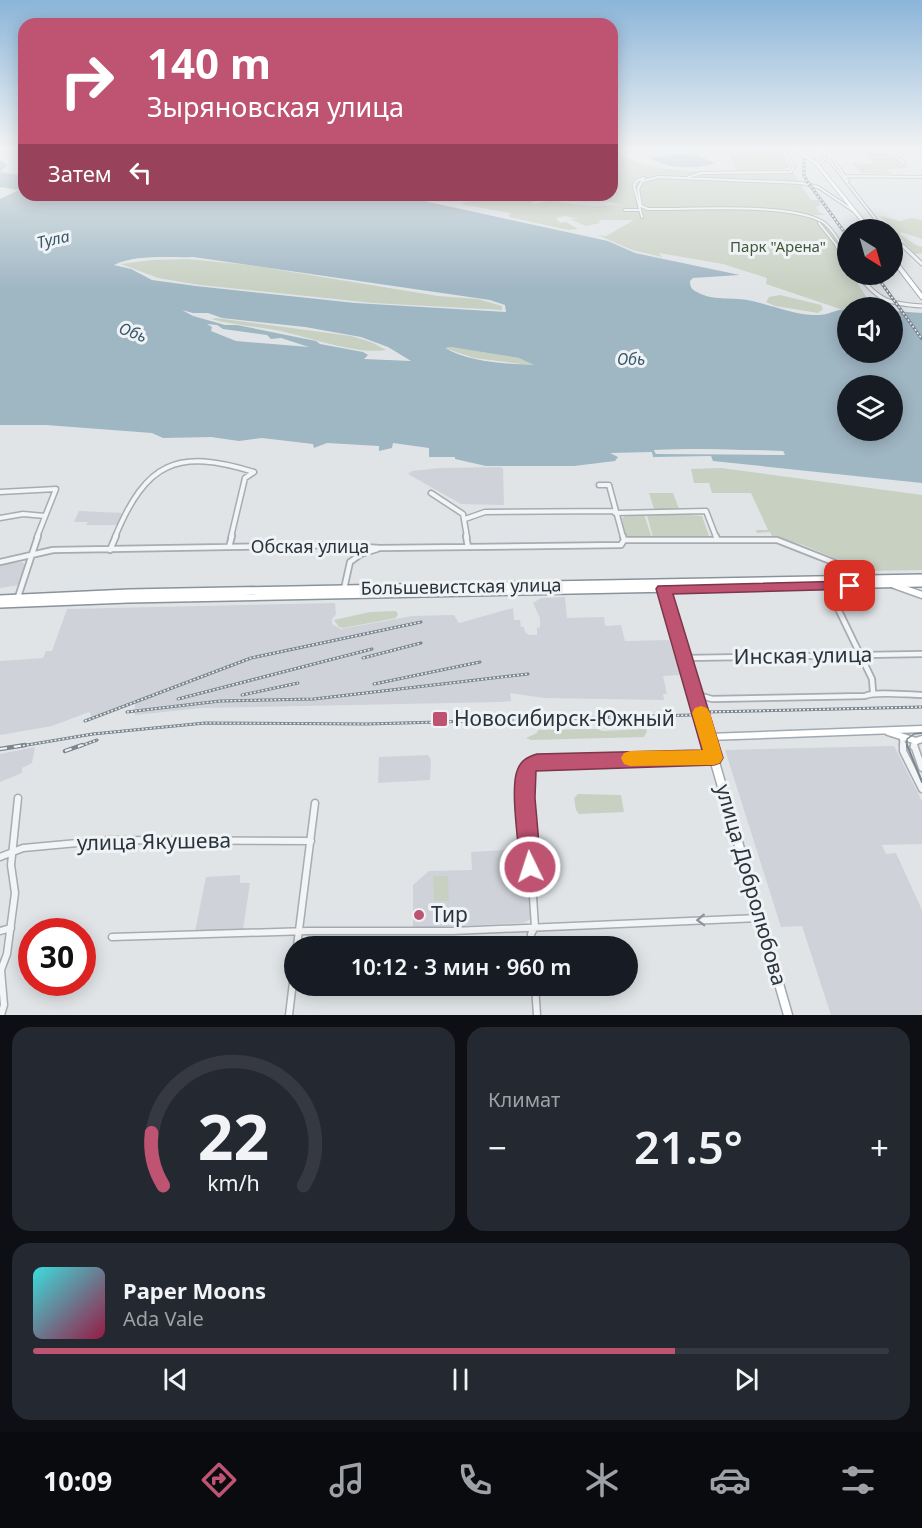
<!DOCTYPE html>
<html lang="ru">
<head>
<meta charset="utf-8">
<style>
  :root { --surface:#171b24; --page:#242831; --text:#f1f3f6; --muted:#9ea1a6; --line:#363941; --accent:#bf5372 }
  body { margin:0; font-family:"Noto Sans",sans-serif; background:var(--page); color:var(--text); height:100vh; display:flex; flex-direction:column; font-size:22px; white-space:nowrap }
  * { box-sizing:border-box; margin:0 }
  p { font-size:20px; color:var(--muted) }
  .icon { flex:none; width:33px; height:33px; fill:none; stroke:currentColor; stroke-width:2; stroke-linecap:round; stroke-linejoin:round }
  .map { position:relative; height:1015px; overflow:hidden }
  .side { display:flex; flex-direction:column; gap:12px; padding:12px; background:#0d0f14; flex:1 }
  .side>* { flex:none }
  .banner { position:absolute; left:18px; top:18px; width:600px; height:183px; border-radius:18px; box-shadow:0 3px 15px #0003; background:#bf5372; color:#fff; overflow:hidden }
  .needle { width:39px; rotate:143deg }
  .buttons { position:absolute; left:837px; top:219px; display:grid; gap:12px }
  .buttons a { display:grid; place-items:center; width:66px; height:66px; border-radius:50%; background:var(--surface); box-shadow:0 3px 15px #0003; font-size:30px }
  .speed { position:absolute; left:18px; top:918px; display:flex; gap:12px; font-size:30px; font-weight:700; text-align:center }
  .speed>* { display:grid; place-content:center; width:78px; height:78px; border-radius:50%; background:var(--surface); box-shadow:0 3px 15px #0003; line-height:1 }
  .speed .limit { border:9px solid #d22; background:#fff; color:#111 }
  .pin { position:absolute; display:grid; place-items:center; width:51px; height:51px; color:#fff; margin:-26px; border-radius:12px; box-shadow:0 3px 9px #0006 }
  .me { position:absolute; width:66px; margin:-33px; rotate:356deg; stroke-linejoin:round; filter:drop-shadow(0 0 4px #0008) }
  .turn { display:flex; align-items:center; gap:21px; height:126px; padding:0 30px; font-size:27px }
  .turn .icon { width:78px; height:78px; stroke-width:2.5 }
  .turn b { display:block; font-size:42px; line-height:51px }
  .then { display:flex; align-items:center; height:57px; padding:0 30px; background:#0003; gap:12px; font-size:22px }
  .big { font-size:45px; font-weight:600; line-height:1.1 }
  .side .card { flex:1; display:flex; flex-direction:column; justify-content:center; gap:9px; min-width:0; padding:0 21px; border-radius:18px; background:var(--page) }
  .side .dial { align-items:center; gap:0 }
  .dial svg { height:156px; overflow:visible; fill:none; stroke:var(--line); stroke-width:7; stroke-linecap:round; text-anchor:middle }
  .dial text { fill:var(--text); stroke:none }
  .song { display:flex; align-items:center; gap:18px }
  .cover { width:72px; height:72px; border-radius:9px; background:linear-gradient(135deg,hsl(180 70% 55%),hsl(340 70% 35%)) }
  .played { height:6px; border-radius:3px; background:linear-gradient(90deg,var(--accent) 75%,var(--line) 75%) }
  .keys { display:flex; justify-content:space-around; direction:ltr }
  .heat { display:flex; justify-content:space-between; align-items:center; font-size:33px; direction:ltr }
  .side .tiles { flex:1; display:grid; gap:12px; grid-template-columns:1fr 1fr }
  .card:last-child { grid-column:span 2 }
  .trip { position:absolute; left:284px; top:936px; width:354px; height:60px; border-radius:30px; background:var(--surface); box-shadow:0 3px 15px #0003; font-weight:600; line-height:60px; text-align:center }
  .tabs { display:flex; height:96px; justify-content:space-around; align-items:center; background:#090b0e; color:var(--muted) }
  .tabs .icon { width:42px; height:42px }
  .tabs .selected { color:var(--accent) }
  .tabs b { font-size:27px; color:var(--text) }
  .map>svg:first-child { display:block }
  .built { fill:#cfd3d9 }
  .green { fill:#c8d0c2 }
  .water { fill:#9fb6c3; fill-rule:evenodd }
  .pier { fill:#e0e4e7 }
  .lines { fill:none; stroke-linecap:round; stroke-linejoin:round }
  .minor-far4-casing { stroke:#a6acb1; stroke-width:4 }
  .minor-far3-casing { stroke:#a6acb1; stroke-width:5 }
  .minor-far2-casing { stroke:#a6acb1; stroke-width:7 }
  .minor-far1-casing { stroke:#a6acb1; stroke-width:8 }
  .minor-casing { stroke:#a6acb1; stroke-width:9 }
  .major-far3-casing { stroke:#a1aab2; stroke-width:4.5 }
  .major-far2-casing { stroke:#a1aab2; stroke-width:6 }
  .major-far1-casing { stroke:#a1aab2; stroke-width:9 }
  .major-casing { stroke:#a1aab2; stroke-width:11 }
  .highway-casing { stroke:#89939c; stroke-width:10 }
  .minor-far4 { stroke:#f2f4f6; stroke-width:2 }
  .minor-far3 { stroke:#f2f4f6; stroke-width:3 }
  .minor-far2 { stroke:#f2f4f6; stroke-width:4 }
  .minor-far1 { stroke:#f2f4f6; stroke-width:4.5 }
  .minor { stroke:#f2f4f6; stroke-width:6 }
  .major-far3 { stroke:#fff; stroke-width:3 }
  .major-far2 { stroke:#fff; stroke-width:4 }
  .major-far1 { stroke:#fff; stroke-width:6 }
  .major { stroke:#fff; stroke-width:8 }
  .highway { stroke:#fff; stroke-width:7 }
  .tram-far1 { stroke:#7b868f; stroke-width:1.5 }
  .tram { stroke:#7b868f; stroke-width:2 }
  .rail-far1-casing { stroke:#7b868f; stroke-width:3 }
  .rail-casing { stroke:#7b868f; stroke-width:4.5 }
  .rail-far1 { stroke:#eff3f5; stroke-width:1.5; stroke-dasharray:2; stroke-linecap:butt }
  .rail { stroke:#eff3f5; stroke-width:2; stroke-dasharray:7; stroke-linecap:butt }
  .major-bridge-casing { stroke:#a1aab2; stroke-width:9; stroke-linecap:butt }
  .major-bridge { stroke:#fff; stroke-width:6 }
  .oneway { stroke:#8e949a }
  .route { fill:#bf5372; stroke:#7c364a; stroke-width:1.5 }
  .slow { fill:#f59e0b }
  .poi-dot { fill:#bf5372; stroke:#eff3f5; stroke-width:2 }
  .labels { text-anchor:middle; stroke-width:6; stroke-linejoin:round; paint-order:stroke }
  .far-park-label { font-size:15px; fill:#435739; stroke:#eff3f5 }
  .far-water-label { font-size:16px; font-style:italic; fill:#39576c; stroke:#eff3f5 }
  .street-label { font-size:18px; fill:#2b343d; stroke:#eff3f5 }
  .near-street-label { font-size:21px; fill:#2b343d; stroke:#eff3f5 }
  .near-poi-label { font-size:21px; fill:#2b343d; stroke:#eff3f5; text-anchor:start }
</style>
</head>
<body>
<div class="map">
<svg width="922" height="1015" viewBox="0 0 922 1015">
  <rect width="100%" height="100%" fill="#e0e4e7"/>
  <path class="built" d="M500,467L503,468L504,505L461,504L408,474L412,471L440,468Z
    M79,511L123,513L118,525H86L88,522H74Z
    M22,562L25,564L19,585L0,588V564Z
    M565,597L567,618L604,617L605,626L621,625L625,641L669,640L681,675L663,676L667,694H663L664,700L544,698L510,693L511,701L501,702L202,708L135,715V700L92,717L89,712L52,726L0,735V661L43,658L46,651H52L67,609L335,603L336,614L332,619V624L341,629L412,616L454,615L459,623L513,608L514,620H520L521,627H524L525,632L529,635H537V628L540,627V618L533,603L541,598Z
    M894,746L922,801V844L882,845L886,854L896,853L922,910V1015H831L802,926L781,927L725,750Z
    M35,747L32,763L22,768V773L0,782V754Z
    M428,755L431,760L430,780L378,783L379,757Z
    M524,849L531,919L523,923L413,928V885L429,871L472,870L471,852Z
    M240,875V883H250L243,930L195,932L206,877Z"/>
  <path class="green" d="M726,148H777L790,167L774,173L794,174L811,200H819L820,206L816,207L820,213L826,215H812L826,221L847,249L848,274L866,275L869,278H854L867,298L878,307L840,309L766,284L767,278L723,264L659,253L662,257L632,250L598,235L606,236L634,220H599L600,223L586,226L570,219H579L565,216L556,218L560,223L566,222L578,229L568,230L509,217L510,213L461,204C469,199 520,201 532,201L533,204L550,201L591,206L620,205L604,200L603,198L612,196L607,195H612V158C624,155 629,159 639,163C669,173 705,171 737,171Z
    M867,154H891L908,168L886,169L893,174L861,173L852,163L874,164Z
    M880,216L900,221L911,218L922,220V239L901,232L900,234L916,245L922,247V253L915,254Z
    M189,259L249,265L438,296L478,299L502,306V310L373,303L200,285L158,278L121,264L152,260Z
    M780,295L821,305L823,309L818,313L775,306L766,302L769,297Z
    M216,318L351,336L371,342L386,350C353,355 308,336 275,330C254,326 232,325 211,319Z
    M451,347L519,358L537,366L474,358L444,348Z
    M721,468L922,495V570L866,571L803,545L772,536L770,532L757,533L756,530H768L751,493H712L709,483H694L691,469Z
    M649,493H673L679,509H654Z
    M644,514L652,538H629L625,534L622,518L629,514Z
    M682,514L702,516L709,536L653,538L647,515Z
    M396,611L398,614L396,618L343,628L339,627L334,620L370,612Z
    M598,729L602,731L646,729L647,731L644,737L531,740L526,738L537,733L538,730Z
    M578,794L621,795L624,812L579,814L576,810L574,798Z
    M433,876H448L449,901H434Z"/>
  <path class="water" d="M674,154L696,155L715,163C696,170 669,169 650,158Z
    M0,160L7,165L1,172L24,176V195H397L608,241L635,253L740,275L693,278L690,281C690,287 692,290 697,292C712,301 731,297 747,300C770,304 793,315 816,315C827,316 836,309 847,309L848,352H892L893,311L922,313V483L713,461L711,456L653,457L652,452L610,453L618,457L615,461L574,466H486L455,459V457H429V448L393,443L392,448L379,451V446L327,443L314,448L313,444L262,438L239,441L211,437L163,438L152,433L46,425H0V199L19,190L0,187ZM193,257L490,300L505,305L506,312L355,303L196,286L152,280L131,269L114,265C137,254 168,258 193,257ZM182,310L193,313H208L222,318L305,327L361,337L388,347L411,361L364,359L368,355L363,352L320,344L316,341L237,325H225L193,316ZM207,324L217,325L223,329L267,335L271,339L281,338L309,347L236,341L211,331L212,327ZM451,347L519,358L534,365C507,364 468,362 445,348ZM848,386H892V430H848ZM697,449L783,451L784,455L656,454L654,450Z"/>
  <path class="pier" d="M697,449L783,451L785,455L699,453L656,454L654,450Z"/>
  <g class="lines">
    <g class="minor-far4-casing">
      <path id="minor-far4" d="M828,153L830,161L884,230
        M829,153L848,181
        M892,153L904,163
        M816,157L828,152H922
        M820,163L825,159L830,161
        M845,176L922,177
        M689,177L701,173L791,172L794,166L781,148
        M801,183L818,187L854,211
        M802,183L659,177L642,181L638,189L641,206L648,209C689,210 789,202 823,222C832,228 837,239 843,247
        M625,210H639
        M642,217L634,186L636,181L644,178
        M819,223L838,247
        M892,236L904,247"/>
    </g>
    <g class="minor-far3-casing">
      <path id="minor-far3" d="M837,246L848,260
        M842,246L848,255
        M903,246L922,264
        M858,274C878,301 889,304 922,306
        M861,274L867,283"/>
    </g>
    <g class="minor-far2-casing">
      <path id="minor-far2" d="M599,485H609L623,537
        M0,492L56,489L37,537
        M431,493L463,514L467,537
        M615,513L706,511L716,537
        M0,518L23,514L45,516
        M465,519L485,512L615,511
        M115,537C146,462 177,448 254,472
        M231,537L245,478L254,472"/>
    </g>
    <g class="minor-far1-casing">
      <path id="minor-far1" d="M466,536L468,547
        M623,536L624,540
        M716,536L717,539
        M624,540H777L871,577
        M229,547L232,536
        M110,550L116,536
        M0,562L53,550L335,545L380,548L621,545L624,540
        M843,568L851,573L848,578
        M827,586L872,679L873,692
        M344,589L350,562L361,554L377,549
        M18,597L38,536
        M684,658L922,654
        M695,694L712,699L865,696C875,691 908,695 922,695
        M902,737L903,747
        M913,747L916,742"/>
    </g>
    <g class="minor-casing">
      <path id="minor" d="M903,745V751L922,789
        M914,745L922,768
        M0,857L23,848L110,840L311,841
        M0,931L11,928
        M112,937L309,931H453L759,918
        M297,946L315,803
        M532,946L531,934L535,927L525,773L529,765L537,761L713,758
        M535,986L537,1015
        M1,1015L4,1005L1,970L7,954L15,893L11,865L18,798
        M289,1015L294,974"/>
    </g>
    <g class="major-far3-casing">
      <path id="major-far3" d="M792,148L816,163L870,230
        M785,153L788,148
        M816,154L827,148"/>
    </g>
    <g class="major-far2-casing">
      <path id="major-far2" d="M892,258L922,297"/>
    </g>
    <g class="major-far1-casing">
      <path id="major-far1" d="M894,585L922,595
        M663,586L697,699
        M705,726L711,747
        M888,732L916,741L922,739
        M708,737L922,729"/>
    </g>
    <g class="major-casing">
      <path id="major" d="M710,745L788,1015"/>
    </g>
    <g class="highway-casing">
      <path id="highway" d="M0,599L129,593L922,578
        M0,604L128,599L922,583"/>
    </g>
    <use href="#minor-far4" class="minor-far4"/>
    <use href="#minor-far3" class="minor-far3"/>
    <use href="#minor-far2" class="minor-far2"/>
    <use href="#minor-far1" class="minor-far1"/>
    <use href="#minor" class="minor"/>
    <use href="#major-far3" class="major-far3"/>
    <use href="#major-far2" class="major-far2"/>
    <use href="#major-far1" class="major-far1"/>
    <use href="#major" class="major"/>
    <use href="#highway" class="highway"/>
    <path class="tram-far1" d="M907,747V739L914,734L922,733"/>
    <path class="tram" d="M907,745L922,782"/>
    <g class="rail-far1-casing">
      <path id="rail-far1" d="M804,160V175L807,181L848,237
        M875,274L922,339
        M363,658L421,643
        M374,684L480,662
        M242,695L298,683
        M178,699L372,649
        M127,712L220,701L314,699L528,674
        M707,712L922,707
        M85,721L251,658L421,622
        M15,747L93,734L205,723L367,724L691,715
        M78,747L97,740"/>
    </g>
    <g class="rail-casing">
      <path id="rail" d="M0,749L25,745
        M65,751L82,745"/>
    </g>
    <use href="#rail-far1" class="rail-far1"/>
    <use href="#rail" class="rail"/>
    <g class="major-bridge-casing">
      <path id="major-bridge" d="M697,699L705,726"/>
    </g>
    <use href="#major-bridge" class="major-bridge"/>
  </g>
  <defs><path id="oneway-chevron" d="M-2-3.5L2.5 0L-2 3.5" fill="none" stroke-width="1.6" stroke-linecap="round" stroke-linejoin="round" transform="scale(1.5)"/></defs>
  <use class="oneway" href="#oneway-chevron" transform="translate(701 920) rotate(178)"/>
  <linearGradient id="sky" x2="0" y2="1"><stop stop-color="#8bb5d9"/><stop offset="0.51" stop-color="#f1f3f4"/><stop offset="1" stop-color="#f1f3f4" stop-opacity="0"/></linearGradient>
  <rect width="922" height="290" fill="url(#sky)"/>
  <path class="route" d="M850,581L857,586L855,589L673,594L723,758L720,763L714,765L536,771L535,798L541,867L538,874L530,876L523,874L520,867C519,845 510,790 517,771C520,761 527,757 537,754L702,750L656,589L658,586Z"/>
  <path class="slow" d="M701,706L707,708L710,713L723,758L720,763L714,765L630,766L624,764L621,758L624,753L630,751L703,750L692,713L695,708Z"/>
  <g class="poi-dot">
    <rect x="432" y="711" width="16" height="16" rx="3"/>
    <circle cx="419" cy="915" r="6"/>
  </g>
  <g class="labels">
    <g class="far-park-label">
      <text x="778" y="252">Парк "Арена"</text>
    </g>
    <g class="far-water-label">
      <text transform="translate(53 239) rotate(-13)" y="6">Тула</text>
      <text transform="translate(133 332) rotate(20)" y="6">Обь</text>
      <text x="631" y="365">Обь</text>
    </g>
    <g class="street-label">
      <text x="310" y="553">Обская улица</text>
      <text transform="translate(461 587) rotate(-1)" y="6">Большевистская улица</text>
    </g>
    <g class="near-street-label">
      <text transform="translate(803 656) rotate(-1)" y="7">Инская улица</text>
      <text transform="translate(154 842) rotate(-1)" y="7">улица Якушева</text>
      <text transform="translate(751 885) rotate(74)" y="7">улица Добролюбова</text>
    </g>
    <g class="near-poi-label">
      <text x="454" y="726">Новосибирск-Южный</text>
      <text x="431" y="922">Тир</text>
    </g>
  </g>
</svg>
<div class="buttons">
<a><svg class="needle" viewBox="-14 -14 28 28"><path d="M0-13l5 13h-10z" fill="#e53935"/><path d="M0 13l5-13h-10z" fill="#9ea1a6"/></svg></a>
<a><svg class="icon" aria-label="sound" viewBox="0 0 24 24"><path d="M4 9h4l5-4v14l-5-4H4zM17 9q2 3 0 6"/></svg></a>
<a><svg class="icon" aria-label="layers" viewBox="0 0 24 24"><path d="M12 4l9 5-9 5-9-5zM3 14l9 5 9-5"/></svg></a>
</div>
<div class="speed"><div class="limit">30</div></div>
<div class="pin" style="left:850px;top:586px;background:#d93025"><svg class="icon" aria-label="arrive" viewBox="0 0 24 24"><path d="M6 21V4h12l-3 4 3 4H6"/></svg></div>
<svg class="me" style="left:530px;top:867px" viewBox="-20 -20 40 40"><circle r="17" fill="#bf5372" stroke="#fff" stroke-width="3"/><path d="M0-11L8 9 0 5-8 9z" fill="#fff"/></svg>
<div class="trip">10:12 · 3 мин · 960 m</div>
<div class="banner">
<div class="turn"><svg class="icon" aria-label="right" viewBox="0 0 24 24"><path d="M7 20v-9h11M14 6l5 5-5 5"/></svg><div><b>140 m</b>Зыряновская улица</div></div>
<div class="then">Затем<svg class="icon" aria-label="left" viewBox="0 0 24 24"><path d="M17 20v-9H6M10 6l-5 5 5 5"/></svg></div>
</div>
</div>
<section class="side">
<div class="tiles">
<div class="card dial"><svg viewBox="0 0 100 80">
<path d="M14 69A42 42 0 1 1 86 69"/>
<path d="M14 69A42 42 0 0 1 8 42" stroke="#bf5372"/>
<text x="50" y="56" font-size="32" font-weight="700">22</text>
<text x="50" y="72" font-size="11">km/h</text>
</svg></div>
<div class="card"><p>Климат</p>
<div class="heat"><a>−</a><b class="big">21.5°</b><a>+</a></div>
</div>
<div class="card">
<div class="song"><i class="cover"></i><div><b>Paper Moons</b><p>Ada Vale</p></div></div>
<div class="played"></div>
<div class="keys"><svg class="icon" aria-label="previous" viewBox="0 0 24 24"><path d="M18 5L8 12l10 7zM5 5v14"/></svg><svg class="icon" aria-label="pause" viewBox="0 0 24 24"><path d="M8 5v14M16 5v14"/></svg><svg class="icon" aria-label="next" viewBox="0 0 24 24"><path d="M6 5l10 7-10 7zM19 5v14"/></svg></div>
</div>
</div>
</section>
<nav class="tabs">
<b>10:09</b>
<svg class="icon selected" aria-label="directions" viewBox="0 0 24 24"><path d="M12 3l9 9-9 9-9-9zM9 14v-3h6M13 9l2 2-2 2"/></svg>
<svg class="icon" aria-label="music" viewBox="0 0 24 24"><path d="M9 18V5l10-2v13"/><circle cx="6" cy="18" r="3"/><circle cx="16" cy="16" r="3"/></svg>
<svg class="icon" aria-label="phone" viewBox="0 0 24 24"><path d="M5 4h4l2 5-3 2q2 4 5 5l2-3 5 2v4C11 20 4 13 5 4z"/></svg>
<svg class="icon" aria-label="climate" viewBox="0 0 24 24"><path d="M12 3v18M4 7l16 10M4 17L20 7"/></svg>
<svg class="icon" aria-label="car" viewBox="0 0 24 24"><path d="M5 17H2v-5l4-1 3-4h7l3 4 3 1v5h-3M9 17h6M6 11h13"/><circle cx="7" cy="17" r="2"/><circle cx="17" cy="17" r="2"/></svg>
<svg class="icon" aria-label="filters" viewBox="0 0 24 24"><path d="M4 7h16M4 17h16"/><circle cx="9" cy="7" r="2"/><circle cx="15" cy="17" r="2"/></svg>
</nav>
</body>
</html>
